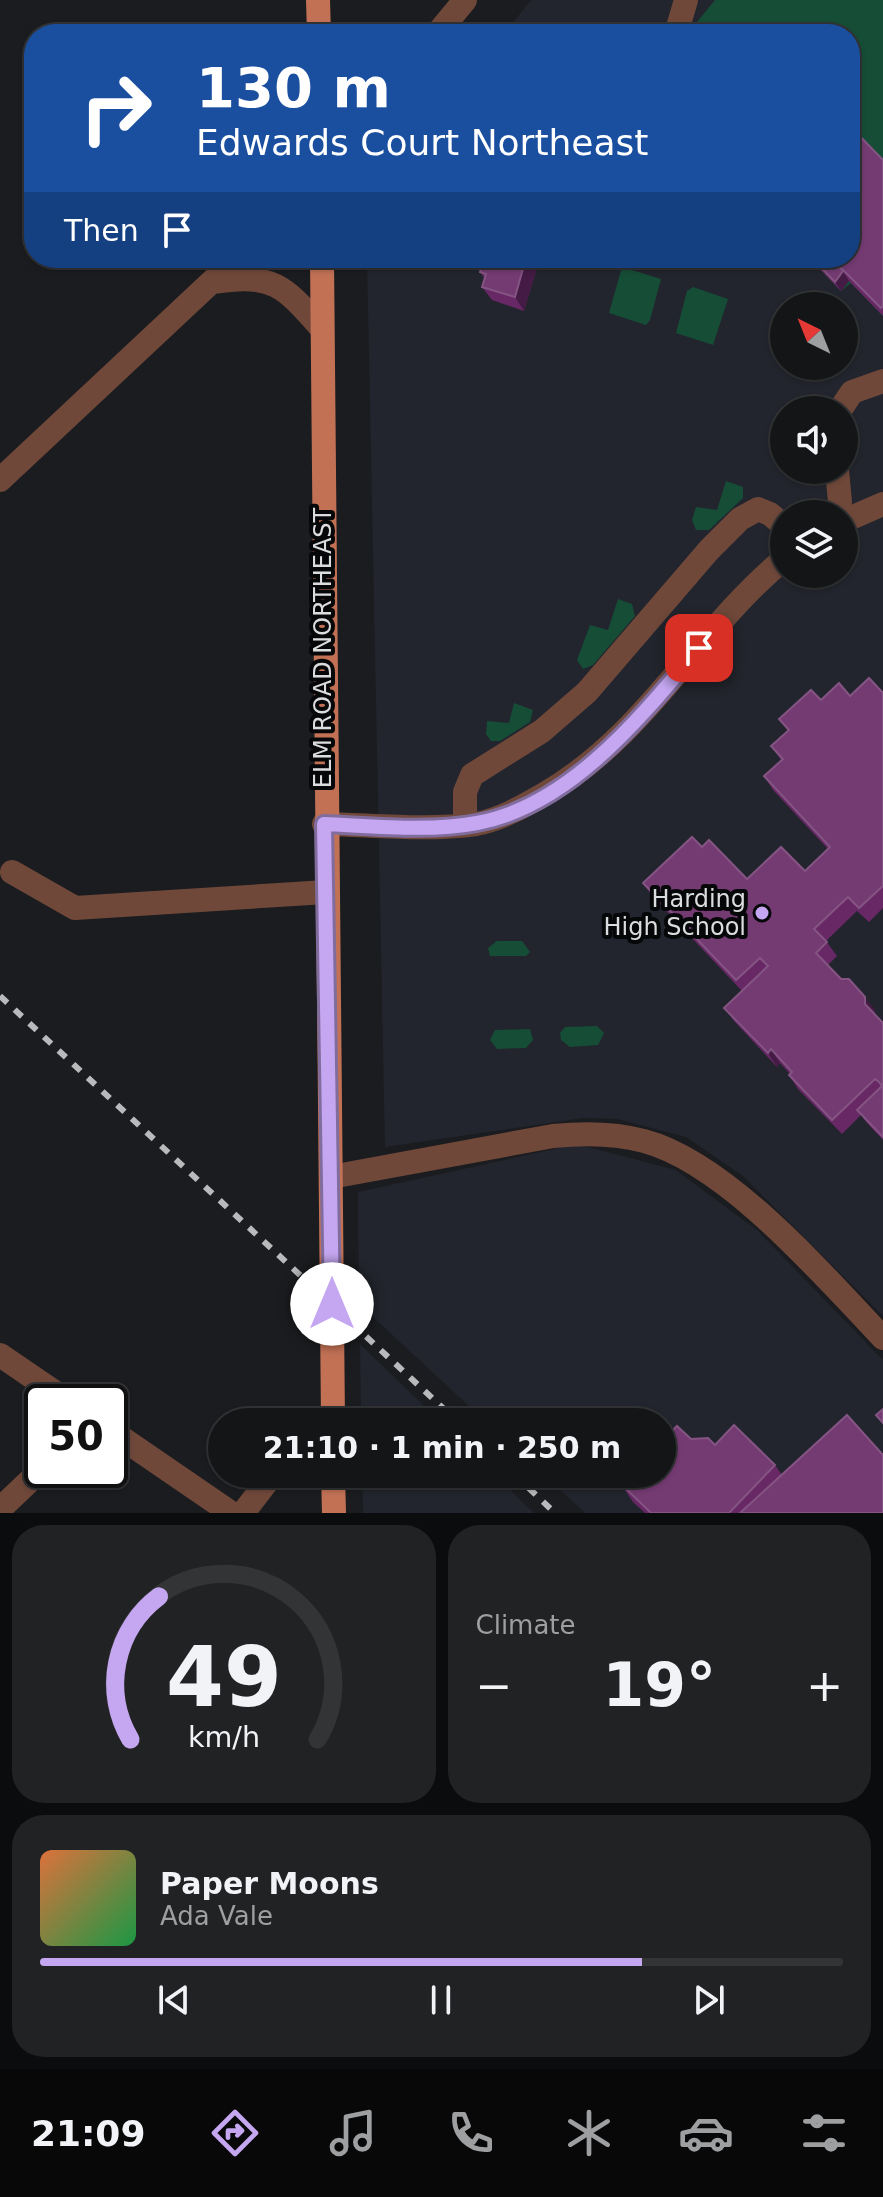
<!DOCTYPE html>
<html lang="en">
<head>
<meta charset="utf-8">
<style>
  :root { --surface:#141517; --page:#212224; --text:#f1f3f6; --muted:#9d9fa1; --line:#333436; --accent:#c5a7f1 }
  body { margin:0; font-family:"DejaVu Sans",sans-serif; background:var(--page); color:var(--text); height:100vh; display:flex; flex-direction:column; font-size:30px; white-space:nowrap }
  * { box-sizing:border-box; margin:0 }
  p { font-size:26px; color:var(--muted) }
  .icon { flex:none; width:44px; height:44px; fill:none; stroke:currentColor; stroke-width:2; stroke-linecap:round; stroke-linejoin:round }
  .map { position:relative; height:1513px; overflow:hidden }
  .panel { display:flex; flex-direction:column; gap:12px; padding:12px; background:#0b0c0d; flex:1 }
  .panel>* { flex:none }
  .hud { position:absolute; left:24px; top:24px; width:836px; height:244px; border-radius:32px; box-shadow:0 2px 6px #0004,0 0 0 2px var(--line); background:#1a4fa0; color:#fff; overflow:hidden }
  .needle { width:52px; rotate:317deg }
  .buttons { position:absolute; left:770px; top:292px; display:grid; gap:16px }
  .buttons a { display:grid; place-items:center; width:88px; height:88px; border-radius:50%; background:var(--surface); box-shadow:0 2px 6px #0004,0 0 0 2px var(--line); font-size:40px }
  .speed { position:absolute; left:24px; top:1384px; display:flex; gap:16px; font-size:40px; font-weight:700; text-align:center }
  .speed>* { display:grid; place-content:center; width:104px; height:104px; border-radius:50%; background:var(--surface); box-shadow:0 2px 6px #0004,0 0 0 2px var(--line); line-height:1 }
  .speed .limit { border:4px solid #111; border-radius:12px; background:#fff; color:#111 }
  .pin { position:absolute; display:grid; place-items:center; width:68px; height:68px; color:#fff; margin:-34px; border-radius:16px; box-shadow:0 4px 12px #0006 }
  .me { position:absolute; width:88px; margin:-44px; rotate:0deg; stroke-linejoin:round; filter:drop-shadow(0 0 6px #0008) }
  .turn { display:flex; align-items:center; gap:28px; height:168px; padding:0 40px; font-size:36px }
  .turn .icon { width:104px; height:104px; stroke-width:2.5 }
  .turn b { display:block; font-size:56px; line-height:68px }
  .then { display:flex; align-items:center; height:76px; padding:0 40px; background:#0003; gap:16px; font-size:30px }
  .big { font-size:60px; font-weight:600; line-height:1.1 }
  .panel .tile { flex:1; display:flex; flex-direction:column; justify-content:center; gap:12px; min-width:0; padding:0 28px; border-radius:32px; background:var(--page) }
  .panel .dial { align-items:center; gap:0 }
  .dial svg { height:208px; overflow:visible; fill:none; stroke:var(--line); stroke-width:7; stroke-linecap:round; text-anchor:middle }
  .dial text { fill:var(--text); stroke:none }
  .song { display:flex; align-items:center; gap:24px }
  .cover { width:96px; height:96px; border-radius:12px; background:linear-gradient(135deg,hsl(20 70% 55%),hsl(140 70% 35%)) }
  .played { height:8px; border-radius:4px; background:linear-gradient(90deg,var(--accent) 75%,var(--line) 75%) }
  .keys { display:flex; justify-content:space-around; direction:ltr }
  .heat { display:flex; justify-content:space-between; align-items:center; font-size:44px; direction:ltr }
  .panel .tiles { flex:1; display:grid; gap:12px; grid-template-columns:1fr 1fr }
  .tile:last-child { grid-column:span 2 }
  .trip { position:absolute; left:208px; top:1408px; width:468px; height:80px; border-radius:40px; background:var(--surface); box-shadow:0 2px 6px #0004,0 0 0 2px var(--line); font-weight:600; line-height:80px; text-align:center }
  .tab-bar { display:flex; height:128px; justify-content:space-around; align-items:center; background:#080809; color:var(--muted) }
  .tab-bar .icon { width:56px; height:56px }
  .tab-bar .active { color:var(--accent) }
  .tab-bar b { font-size:36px; color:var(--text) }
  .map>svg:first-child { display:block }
  .built { fill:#22252d; fill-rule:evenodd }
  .green { fill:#164d36 }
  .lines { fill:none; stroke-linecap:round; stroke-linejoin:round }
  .path { stroke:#57585b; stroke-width:4; stroke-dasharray:8 4; stroke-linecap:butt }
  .minor { stroke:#6f483a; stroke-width:24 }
  .major { stroke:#c27155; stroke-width:24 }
  .rail { stroke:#b9babc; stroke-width:6; stroke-dasharray:10 10; stroke-linecap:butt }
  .wall { fill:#682865 }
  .shaded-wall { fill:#441b44 }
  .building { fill:#743b72; stroke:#845483; stroke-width:2 }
  .route-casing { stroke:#806d9d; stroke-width:20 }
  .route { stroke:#c5a7f1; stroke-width:14 }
  .poi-dot { fill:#c5a7f1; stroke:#060708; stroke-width:3 }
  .labels { text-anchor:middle; stroke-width:8; stroke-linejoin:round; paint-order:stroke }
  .street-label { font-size:24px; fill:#dbdcde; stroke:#060708 }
  .poi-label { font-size:24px; fill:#dbdcde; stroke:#060708; text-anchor:end }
</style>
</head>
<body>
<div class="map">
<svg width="883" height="1513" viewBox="0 0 883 1513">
  <rect width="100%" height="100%" fill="#1b1c1f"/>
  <path class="built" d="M531,0H883V1316L743,1176L686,1137L617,1119L583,1118L385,1147L367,258H850V34H504ZM784,306H844V366H784ZM784,410H844V470H784ZM784,514H844V574H784Z
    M577,1144L676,1170L757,1230L883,1360V1513H585L543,1474H662V1422H486L359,1304L358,1192Z
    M360,1344L441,1422H361Z
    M362,1474H494L534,1513H363Z"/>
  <path class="green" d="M715,0H883V316L851,283L841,291L809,258H850V34H714L697,22Z
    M622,267L661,279L650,320L646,325L609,313Z
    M693,287L728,299L713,345L676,333L687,291Z
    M726,481L743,487V498L709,530H696L692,520L696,507L717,510Z
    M618,599L632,604L635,616L593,665L583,669L577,660L590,625L608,630Z
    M514,703L533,710L530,722L500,741H491L486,734L487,721L509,723Z
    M497,941H522L530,952L526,956H490L488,948Z
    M597,1026L604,1033L598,1045L570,1047L561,1040L560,1033L565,1027Z
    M530,1029L533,1040L526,1048L497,1049L490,1040L495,1030Z"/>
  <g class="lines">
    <path class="path" d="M279,258H280"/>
    <path class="minor" d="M437,34L465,0
      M676,34L686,0
      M214,282C274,273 284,286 322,329
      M840,410L852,392L883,381
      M0,480L237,258
      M835,514L840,502L837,470
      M844,521L883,504
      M324,824C374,825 427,831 476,824C499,820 522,807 543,795C648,734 694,634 784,559
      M465,825V792L472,775L542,731L587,692L709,550L740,519L758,509L770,514L784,526
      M12,872L75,908L326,892
      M331,1177L553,1136C583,1133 614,1133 644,1141C727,1163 824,1276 883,1338
      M0,1355L69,1402
      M110,1430L231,1513
      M0,1509L42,1469
      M243,1513L273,1474"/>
    <path class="major" d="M318,0L319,34
      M322,258L333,1422
      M333,1474L334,1513"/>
    <path class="rail" d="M0,996L458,1422
      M514,1474L555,1513"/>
  </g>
  <path class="wall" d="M883,160V316L849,281L841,291L809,258H850Z
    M484,258H540L524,311L492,300L482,287L485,279L480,272Z
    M883,693V908L869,922L857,911L826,941L837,956L828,965L875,1010L874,1014L883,1023V1140L867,1123L861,1115L842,1134L798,1089L789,1075L790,1074L780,1063L777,1067L734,1021L724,1008L742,991L653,897L643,883L702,847L747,879L805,871L828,849L773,790L764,776L781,760L771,746L788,731L779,719L821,700L850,696Z
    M691,1439L715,1445L775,1465L782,1475L883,1513H645L633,1502L621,1484Z"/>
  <path class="shaded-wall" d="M526,258H540L524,311L515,297Z
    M843,271L849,281L841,291L835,282Z
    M865,997L875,1010L874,1017L865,1004Z
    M771,1049L780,1063L777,1067L768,1053Z"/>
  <path class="building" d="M850,126L883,160V306L881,308L838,265L840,259L839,258H850Z
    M484,258H526L515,297L482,287L486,274L480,272Z
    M812,258H836L839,261L838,265L843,271L835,282Z
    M869,678L883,693V886L859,908L848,897L814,929L827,942L816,953L841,979H849L865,997V1004L883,1023V1137L857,1110L882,1086L879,1082L875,1079L832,1120L789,1075L792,1072L771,1049L768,1053L724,1008L768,966L760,958L736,980L643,883L692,837L702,847L709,840L747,879L781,847L805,871L830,847L764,776L783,759L771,746L789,730L779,719L811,690L821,700L839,683L850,696Z
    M883,1409V1423L876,1415Z
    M847,1415L883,1455V1513H740Z
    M734,1425L775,1465L729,1513H651L621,1484L630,1474H662V1441L677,1426L691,1439L708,1438L715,1445Z"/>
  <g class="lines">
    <g class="route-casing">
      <path id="route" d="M332,1304L324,824C372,826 430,832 477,823C570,806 642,716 699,648"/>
    </g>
    <use href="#route" class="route"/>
  </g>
  <circle class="poi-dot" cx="762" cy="913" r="8"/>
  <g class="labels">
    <g class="street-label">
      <text transform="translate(323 648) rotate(-90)" y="8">ELM ROAD NORTHEAST</text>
    </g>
    <g class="poi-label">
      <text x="746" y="907">Harding<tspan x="746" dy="28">High School</tspan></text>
    </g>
  </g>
</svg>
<div class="buttons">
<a><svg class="needle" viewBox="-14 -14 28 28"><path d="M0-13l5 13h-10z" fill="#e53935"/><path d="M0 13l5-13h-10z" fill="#9d9fa1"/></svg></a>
<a><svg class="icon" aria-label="sound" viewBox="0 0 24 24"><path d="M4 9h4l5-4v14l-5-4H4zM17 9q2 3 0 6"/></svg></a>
<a><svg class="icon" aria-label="layers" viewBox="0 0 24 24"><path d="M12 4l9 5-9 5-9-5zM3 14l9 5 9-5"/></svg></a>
</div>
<div class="speed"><div class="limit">50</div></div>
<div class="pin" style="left:699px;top:648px;background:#d93025"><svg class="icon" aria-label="arrive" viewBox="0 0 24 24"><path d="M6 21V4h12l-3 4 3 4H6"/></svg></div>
<svg class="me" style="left:332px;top:1304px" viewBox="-20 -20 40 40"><circle r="19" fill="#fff"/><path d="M0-13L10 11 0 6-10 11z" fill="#c5a7f1"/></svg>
<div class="trip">21:10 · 1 min · 250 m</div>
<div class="hud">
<div class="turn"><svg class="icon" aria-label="right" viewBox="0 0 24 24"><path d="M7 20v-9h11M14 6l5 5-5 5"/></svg><div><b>130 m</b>Edwards Court Northeast</div></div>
<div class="then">Then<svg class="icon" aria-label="arrive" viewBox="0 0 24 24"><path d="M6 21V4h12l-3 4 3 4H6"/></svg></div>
</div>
</div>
<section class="panel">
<div class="tiles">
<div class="tile dial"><svg viewBox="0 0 100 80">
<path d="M14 69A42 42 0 1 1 86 69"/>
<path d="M14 69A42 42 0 0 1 25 14" stroke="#c5a7f1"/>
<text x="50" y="56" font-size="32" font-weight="700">49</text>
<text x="50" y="72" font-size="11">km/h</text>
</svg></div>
<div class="tile"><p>Climate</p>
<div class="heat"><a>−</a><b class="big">19°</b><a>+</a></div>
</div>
<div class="tile">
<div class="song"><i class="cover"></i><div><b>Paper Moons</b><p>Ada Vale</p></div></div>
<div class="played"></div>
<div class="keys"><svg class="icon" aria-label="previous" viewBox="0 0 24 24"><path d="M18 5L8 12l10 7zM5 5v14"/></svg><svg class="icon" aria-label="pause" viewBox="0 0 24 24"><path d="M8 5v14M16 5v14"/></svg><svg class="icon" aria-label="next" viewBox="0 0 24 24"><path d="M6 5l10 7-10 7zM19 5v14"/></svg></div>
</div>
</div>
</section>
<nav class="tab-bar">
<b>21:09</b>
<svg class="icon active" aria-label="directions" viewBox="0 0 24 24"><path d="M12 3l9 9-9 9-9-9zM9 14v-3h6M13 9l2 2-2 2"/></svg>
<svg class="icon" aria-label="music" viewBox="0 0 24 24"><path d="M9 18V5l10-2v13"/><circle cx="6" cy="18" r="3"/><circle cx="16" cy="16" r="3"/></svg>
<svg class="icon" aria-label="phone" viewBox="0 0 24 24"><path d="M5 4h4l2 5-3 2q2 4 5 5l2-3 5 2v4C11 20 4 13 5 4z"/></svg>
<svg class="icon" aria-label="climate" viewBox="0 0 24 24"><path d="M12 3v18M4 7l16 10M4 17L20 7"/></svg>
<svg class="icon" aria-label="car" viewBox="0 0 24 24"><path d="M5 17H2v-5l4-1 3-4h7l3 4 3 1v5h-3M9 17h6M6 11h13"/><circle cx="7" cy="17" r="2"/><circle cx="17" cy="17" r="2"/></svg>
<svg class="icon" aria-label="filters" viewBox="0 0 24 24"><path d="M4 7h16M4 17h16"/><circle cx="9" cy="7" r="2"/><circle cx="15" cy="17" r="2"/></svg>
</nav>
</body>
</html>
